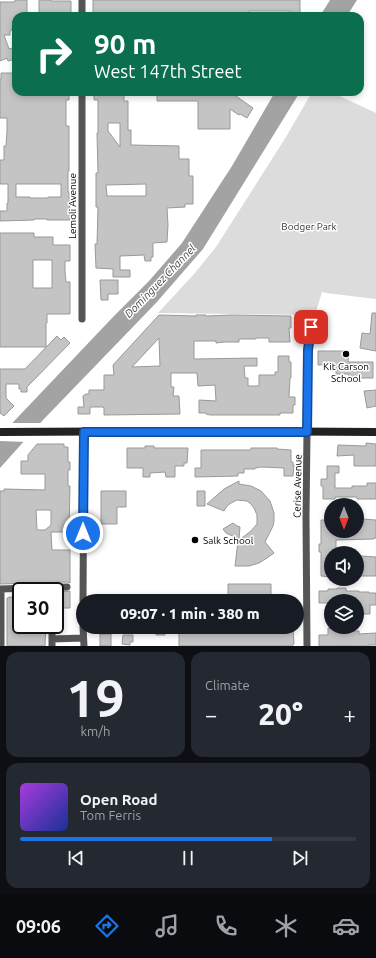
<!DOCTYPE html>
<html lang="en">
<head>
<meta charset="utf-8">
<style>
  :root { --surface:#171b24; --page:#242831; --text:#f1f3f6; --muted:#9ea1a6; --line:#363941; --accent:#1a73e8 }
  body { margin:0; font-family:Ubuntu,sans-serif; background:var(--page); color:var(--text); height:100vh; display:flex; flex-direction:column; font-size:15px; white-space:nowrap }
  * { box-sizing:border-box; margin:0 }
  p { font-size:13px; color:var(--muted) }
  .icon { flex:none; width:22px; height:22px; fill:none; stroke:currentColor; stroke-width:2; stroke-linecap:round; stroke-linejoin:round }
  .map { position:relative; height:646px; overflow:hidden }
  .drawer { display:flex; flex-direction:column; gap:6px; padding:6px; background:#0d0f14; flex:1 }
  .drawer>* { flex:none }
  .top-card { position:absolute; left:12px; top:12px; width:352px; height:84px; border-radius:12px; box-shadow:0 2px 6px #0003; background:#0b6e4f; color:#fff; overflow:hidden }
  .needle { width:26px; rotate:180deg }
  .controls { position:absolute; left:324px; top:498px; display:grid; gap:8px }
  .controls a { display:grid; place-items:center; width:40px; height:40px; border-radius:50%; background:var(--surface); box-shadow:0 2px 6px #0003; font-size:20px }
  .speed { position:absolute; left:12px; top:582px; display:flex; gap:8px; font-size:20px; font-weight:700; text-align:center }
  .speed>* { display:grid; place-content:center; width:52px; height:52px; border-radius:50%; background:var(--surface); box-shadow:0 2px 6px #0003; line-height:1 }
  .speed .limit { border:2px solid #111; border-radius:6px; background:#fff; color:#111 }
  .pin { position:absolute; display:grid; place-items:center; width:34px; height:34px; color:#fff; margin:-17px; border-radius:8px; box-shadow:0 2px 6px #0006 }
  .me { position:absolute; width:44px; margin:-22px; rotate:0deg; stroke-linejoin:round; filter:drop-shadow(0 0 3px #0008) }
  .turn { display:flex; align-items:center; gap:14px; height:84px; padding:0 16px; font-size:18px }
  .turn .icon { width:52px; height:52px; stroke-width:2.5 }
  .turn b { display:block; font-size:28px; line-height:34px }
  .big { font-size:30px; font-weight:800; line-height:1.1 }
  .drawer .tile { flex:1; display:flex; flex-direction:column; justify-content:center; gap:6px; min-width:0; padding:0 14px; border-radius:12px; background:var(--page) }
  .drawer .dial { align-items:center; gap:0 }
  .dial b { font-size:52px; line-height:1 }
  .song { display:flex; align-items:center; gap:12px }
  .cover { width:48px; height:48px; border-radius:6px; background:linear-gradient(135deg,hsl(280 70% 55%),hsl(230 70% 35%)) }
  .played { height:4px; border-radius:2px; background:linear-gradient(90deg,var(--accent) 75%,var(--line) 75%) }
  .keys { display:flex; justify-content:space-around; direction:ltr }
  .heat { display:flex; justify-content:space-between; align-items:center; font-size:22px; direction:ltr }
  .drawer .tiles { flex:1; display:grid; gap:6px; grid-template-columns:1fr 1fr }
  .tile:last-child { grid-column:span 2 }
  .trip { position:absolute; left:76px; top:594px; width:228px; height:40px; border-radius:20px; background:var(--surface); box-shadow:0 2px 6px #0003; font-weight:800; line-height:40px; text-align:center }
  .menu { display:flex; height:64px; justify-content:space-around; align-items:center; background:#090b0e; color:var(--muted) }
  .menu .icon { width:28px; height:28px }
  .menu .selected { color:var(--accent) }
  .menu b { font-size:18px; color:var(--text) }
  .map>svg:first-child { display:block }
  .green { fill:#dcdcdc }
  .water { fill:#a3a3a3 }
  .pier { fill:#fff }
  .building { fill:#c4c4c4; stroke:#999; fill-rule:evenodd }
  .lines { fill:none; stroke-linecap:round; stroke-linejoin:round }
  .street { stroke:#555; stroke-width:7 }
  .secondary { stroke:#222; stroke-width:8 }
  .route-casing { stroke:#114b97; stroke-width:10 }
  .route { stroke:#1a73e8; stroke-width:7 }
  .poi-dot { fill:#000; stroke:#fff; stroke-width:1.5 }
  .labels { text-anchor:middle; stroke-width:3; stroke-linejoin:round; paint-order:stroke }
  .street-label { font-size:10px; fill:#000; stroke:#fff }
  .park-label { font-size:10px; fill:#333; stroke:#fff }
  .poi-label { font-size:10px; fill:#000; stroke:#fff }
  .water-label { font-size:11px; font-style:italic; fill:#444; stroke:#fff }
</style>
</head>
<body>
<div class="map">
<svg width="376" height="646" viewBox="0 0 376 646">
  <rect width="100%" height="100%" fill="#fff"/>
  <path class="green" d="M312,92H331L376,113V299L326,293L322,292L315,315L158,313L194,274L216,247L286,137Z"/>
  <path class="water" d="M330,0H357L347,16H320Z
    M275,92H300L203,249L156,303L43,420L0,468V436L113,317L149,281L182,243L232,166Z"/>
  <path class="pier" d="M10,423H42L26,442L0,441V433Z"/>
  <path class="building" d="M15,0H27V16H16V28H12V30L10,31V35H4L9,49L16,47V59L8,61L7,58L0,61V2H15Z
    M39,0H51V1H71V16H39Z
    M93,0H300V16H290V11H249V16H93Z
    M1,73H16V92H69V100H66V126H69V171H68V192H69L70,220H47V219H34V220L0,221V211H7V203H8V184H0V160H4V146H6L7,131V118H0V79H1ZM16,184H61V197H48V198H30V197H16Z
    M94,92H124V101H128V130H131V145L179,146V159H189V176H193V204H185V207L167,208L168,225L167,242L153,243V257H151V261H145L144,255L120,256V270H130V277H113V269L96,268L95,244H97L98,207H96V173H98L97,133H98V100H94ZM108,123H120V147L108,131ZM146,184V196H107L106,185Z
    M157,92H187V94H233L253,108L247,118L240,114L239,115L230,109V129H198V101H157Z
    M0,233H34V237H53V245H70V261H65V272L66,282H70V314H47V323H46V347H0ZM33,260H52V288H33Z
    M100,280H118V294H108V300H101Z
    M372,313H376V351L360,348L362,333L370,334Z
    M159,315L196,316V315H206V316L231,315L291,316V328H289L290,342H269V338H256V339H239V342H224L216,343V341H194V359L257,358V366H244L245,378H248V386H259V375H275V372H278V356H289V362H291V378H290L289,397H295V405H293V413H280V415H210L206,414V413H199V400L216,401L215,385L198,386L197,373H171V387H174L173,396H179L180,414L104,415V408L103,407H90V414H78V407H84L83,396L86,394H89V390H104V375H114L113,365ZM159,338L160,366L132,367Z
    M57,336L61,340L64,337L70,343L27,387V392H21V389H19V384H6V398L14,406L4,416L0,413V369H25Z
    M318,351H349L348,362H373V378H349V374H336V364L318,365Z
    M376,390V406L367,408L364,391Z
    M366,443L376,444V466H354V455L337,456L338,445L366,446Z
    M37,444H64V447H68V462H70V470H68V486H70L69,532H51L52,550H70V583L67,582L0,584V491H4V489L45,490V474H21V461H28V455ZM36,510H51V525L45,530H37Z
    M145,446H154V448H188L187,463H184V466H175V477H166L165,472L150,473V477H143V468H127V448H145Z
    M251,448H277V449L291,450V462H293V465H294L293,476H284V468L261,467L255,468V469H244V473H238V476L195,477V468H201V450H251Z
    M327,466H339V473H335V488H352V486H367V483H376V499H357V497H335V499H323V486H321V479H327Z
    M239,481V484L251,486L261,491L270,501L274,513V521L273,526L265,542L274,553L267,558L259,563L249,566H235L238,541L251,531L257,524V515L254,508L251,504L247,501L237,500L231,503L227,506L224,511L207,504L224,489Z
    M101,491H126V507H117V524H101Z
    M197,491H205V506H197Z
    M362,519L376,520V538H374V539L336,540V552H331V577L321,576V552H319V544H321V520H331V531H358V520H362Z
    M233,523L237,526L240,527L239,539L226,533L223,529Z
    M361,556L376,557V576H358V558H361Z
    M228,584H271V600H228Z
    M337,588H346V591H359V592H369V593H376V605H370V614H357V601H331V603H319V591H328V589H337Z
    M70,591V608H62L61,592Z
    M9,597H21V625H46L45,646H7V598H9Z
    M130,627H143V633H129Z
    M156,627H170V633H165V635H156Z
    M195,627H293L294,644L292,646H179V632H195Z
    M335,627H350V631H359V634L376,633V645H369V646H319V635H328V628H335Z
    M100,634H111V646H100Z
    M123,635H133V642H130V645L122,644Z"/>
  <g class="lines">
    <path class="street" d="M82,0V16
      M82,92V319
      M0,589L67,587
      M1,589V646
      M83,601L84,432
      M52,625V646
      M83,627L84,646
      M52,639L83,638
      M307,646L306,516L308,350L311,327"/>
    <path class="secondary" d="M0,432L190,431L376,432"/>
  </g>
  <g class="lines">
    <g class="route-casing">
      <path id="route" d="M83,533L84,432H307L308,350L311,327"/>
    </g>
    <use href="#route" class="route"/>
  </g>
  <g class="poi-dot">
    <circle cx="346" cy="354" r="4"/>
    <circle cx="195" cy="540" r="4"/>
  </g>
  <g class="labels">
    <g class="street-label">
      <text transform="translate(72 206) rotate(-90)" y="4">Lemoli Avenue</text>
      <text transform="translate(297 486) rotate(-89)" y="4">Cerise Avenue</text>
    </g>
    <g class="park-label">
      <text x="309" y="230">Bodger Park</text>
    </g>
    <g class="poi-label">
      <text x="346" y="370">Kit Carson<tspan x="346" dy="12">School</tspan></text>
      <text x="203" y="544" text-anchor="start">Salk School</text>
    </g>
    <g class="water-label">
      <text transform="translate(160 281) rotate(-46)" y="4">Dominguez Channel</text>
    </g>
  </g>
</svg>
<div class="controls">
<a><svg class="needle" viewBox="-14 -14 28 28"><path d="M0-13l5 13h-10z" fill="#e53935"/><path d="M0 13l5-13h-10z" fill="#9ea1a6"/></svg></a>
<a><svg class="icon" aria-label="sound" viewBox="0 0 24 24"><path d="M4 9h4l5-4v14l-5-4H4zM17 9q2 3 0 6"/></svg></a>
<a><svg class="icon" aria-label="layers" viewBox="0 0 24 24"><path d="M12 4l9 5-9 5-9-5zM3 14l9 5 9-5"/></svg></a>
</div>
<div class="speed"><div class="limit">30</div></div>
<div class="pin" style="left:311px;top:327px;background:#d93025"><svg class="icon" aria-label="arrive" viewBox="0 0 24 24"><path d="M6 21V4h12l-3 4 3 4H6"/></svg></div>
<svg class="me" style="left:83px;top:533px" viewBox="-20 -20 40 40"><circle r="17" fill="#1a73e8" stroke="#fff" stroke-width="3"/><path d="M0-11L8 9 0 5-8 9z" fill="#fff"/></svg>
<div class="trip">09:07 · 1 min · 380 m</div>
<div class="top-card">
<div class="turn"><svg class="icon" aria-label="right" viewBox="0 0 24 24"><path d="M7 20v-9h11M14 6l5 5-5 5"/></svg><div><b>90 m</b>West 147th Street</div></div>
</div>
</div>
<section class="drawer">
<div class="tiles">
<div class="tile dial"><b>19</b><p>km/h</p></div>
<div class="tile"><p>Climate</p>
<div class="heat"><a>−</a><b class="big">20°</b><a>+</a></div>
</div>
<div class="tile">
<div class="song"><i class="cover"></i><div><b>Open Road</b><p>Tom Ferris</p></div></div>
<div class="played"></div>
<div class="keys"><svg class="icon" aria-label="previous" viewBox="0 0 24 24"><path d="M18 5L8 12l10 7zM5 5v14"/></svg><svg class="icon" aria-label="pause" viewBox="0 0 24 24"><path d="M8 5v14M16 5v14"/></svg><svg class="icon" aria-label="next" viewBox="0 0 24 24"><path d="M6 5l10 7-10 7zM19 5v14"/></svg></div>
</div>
</div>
</section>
<nav class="menu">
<b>09:06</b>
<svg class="icon selected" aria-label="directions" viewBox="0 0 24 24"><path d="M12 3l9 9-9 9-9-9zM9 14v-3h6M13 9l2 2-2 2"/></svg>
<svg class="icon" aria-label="music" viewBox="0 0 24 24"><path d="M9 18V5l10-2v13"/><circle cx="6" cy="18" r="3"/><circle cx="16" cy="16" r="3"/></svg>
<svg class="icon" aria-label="phone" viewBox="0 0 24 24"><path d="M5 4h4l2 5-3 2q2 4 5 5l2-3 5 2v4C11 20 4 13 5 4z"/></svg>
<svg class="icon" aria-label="climate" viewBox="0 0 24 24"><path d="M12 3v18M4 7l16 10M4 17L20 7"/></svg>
<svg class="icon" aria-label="car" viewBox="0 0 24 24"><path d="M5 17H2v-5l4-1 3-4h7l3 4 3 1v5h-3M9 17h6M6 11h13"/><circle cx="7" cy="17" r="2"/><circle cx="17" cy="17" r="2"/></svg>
</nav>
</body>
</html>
